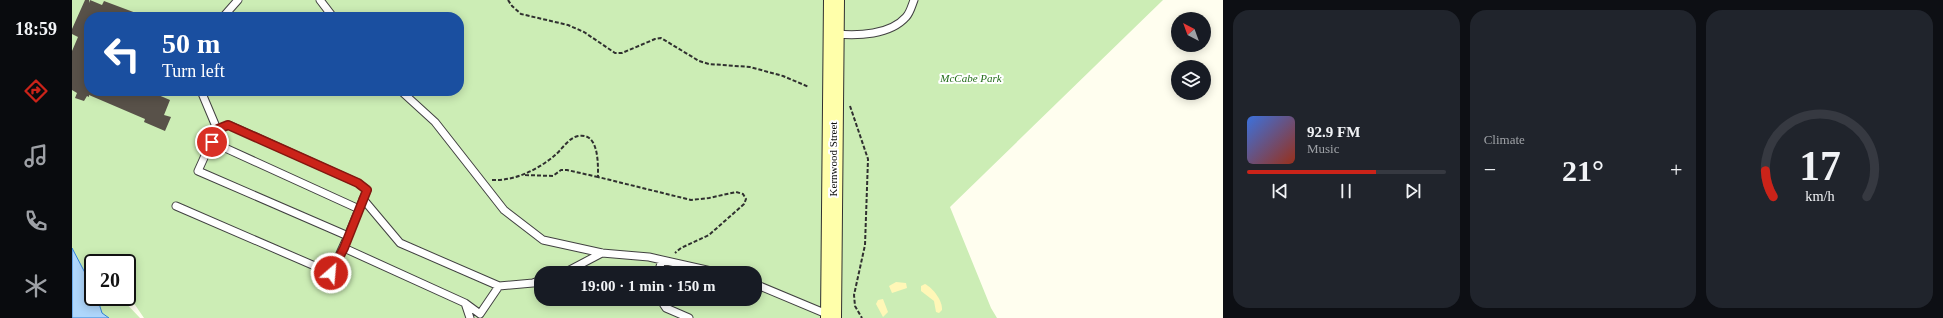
<!DOCTYPE html>
<html lang="en">
<head>
<meta charset="utf-8">
<style>
  :root { --surface:#171b24; --page:#20242c; --text:#f1f3f6; --muted:#9ea1a6; --line:#363941; --accent:#cb2319 }
  body { margin:0; font-family:Georgia,serif; background:var(--page); color:var(--text); height:100vh; display:flex; flex-direction:column; font-size:15px; white-space:nowrap }
  * { box-sizing:border-box; margin:0 }
  p { font-size:13px; color:var(--muted) }
  .icon { flex:none; width:22px; height:22px; fill:none; stroke:currentColor; stroke-width:2; stroke-linecap:round; stroke-linejoin:round }
  .map { position:relative; flex:1; overflow:hidden }
  .side { display:flex; flex-direction:column; gap:10px; padding:10px; background:#0d0f14; width:720px }
  .side>* { flex:none }
  .top-card { position:absolute; left:12px; top:12px; width:380px; height:84px; border-radius:16px; box-shadow:0 2px 10px #0003; background:#1a4fa0; color:#fff; overflow:hidden }
  .needle { width:26px; rotate:319deg }
  .tools { position:absolute; left:1099px; top:12px; display:grid; gap:8px }
  .tools a { display:grid; place-items:center; width:40px; height:40px; border-radius:50%; background:var(--surface); box-shadow:0 2px 10px #0003; font-size:20px }
  .speed { position:absolute; left:12px; top:254px; display:flex; gap:8px; font-size:20px; font-weight:700; text-align:center }
  .speed>* { display:grid; place-content:center; width:52px; height:52px; border-radius:50%; background:var(--surface); box-shadow:0 2px 10px #0003; line-height:1 }
  .speed .limit { border:2px solid #111; border-radius:6px; background:#fff; color:#111 }
  .pin { position:absolute; display:grid; place-items:center; width:34px; height:34px; color:#fff; margin:-17px; border:2px solid #fff; border-radius:50%; box-shadow:0 1px 4px #0007 }
  .me { position:absolute; width:44px; margin:-22px; rotate:27deg; stroke-linejoin:round; filter:drop-shadow(0 0 3px #0008) }
  .turn { display:flex; align-items:center; gap:14px; height:84px; padding:0 12px; font-size:18px }
  .turn .icon { width:52px; height:52px; stroke-width:2.5 }
  .turn b { display:block; font-size:28px; line-height:34px }
  .big { font-size:30px; font-weight:800; line-height:1.1 }
  .side .card { flex:1; display:flex; flex-direction:column; justify-content:center; gap:6px; min-width:0; padding:0 14px; border-radius:16px; background:var(--page) }
  .side .dial { align-items:center; gap:0 }
  .dial svg { height:104px; overflow:visible; fill:none; stroke:var(--line); stroke-width:7; stroke-linecap:round; text-anchor:middle }
  .dial text { fill:var(--text); stroke:none }
  .song { display:flex; align-items:center; gap:12px }
  .cover { width:48px; height:48px; border-radius:6px; background:linear-gradient(135deg,hsl(220 70% 55%),hsl(10 70% 35%)) }
  .played { height:4px; border-radius:2px; background:linear-gradient(90deg,var(--accent) 65%,var(--line) 65%) }
  .keys { display:flex; justify-content:space-around; direction:ltr }
  .heat { display:flex; justify-content:space-between; align-items:center; font-size:22px; direction:ltr }
  .side .tiles { flex:1; display:grid; gap:10px; grid-template-columns:repeat(3,1fr) }
  .trip { position:absolute; left:462px; top:266px; width:228px; height:40px; border-radius:16px; background:var(--surface); box-shadow:0 2px 10px #0003; font-weight:800; line-height:40px; text-align:center }
  main { display:flex; flex:1; min-height:0 }
  .menu { display:flex; flex-direction:column; width:72px; justify-content:space-around; align-items:center; background:#090b0e; color:var(--muted) }
  .menu .icon { width:28px; height:28px }
  .menu .selected { color:var(--accent) }
  .menu b { font-size:18px; color:var(--text) }
  .map>svg:first-child { display:block }
  .green { fill:#ccedb5; fill-rule:evenodd }
  .sand { fill:#fff7b7 }
  .water { fill:#afd7fc; stroke:#2f83d9 }
  .building { fill:#585149 }
  .lines { fill:none; stroke-linecap:round; stroke-linejoin:round }
  .lane-casing { stroke:#414141; stroke-width:9 }
  .secondary-casing { stroke:#303030; stroke-width:22 }
  .path { stroke:#303030; stroke-width:2; stroke-dasharray:4 2; stroke-linecap:butt }
  .lane { stroke:#fff; stroke-width:7 }
  .secondary { stroke:#ffa; stroke-width:20 }
  .route-casing { stroke:#841710; stroke-width:10 }
  .route { stroke:#cb2319; stroke-width:7 }
  .labels { text-anchor:middle; stroke-width:4; stroke-linejoin:round; paint-order:stroke }
  .park-label { font-size:11px; font-style:italic; fill:#216c18; stroke:#fff }
  .street-label { font-size:11px; fill:#0e0e0e; stroke:#fff }
</style>
</head>
<body>
<main>
<nav class="menu">
<b>18:59</b>
<svg class="icon selected" aria-label="directions" viewBox="0 0 24 24"><path d="M12 3l9 9-9 9-9-9zM9 14v-3h6M13 9l2 2-2 2"/></svg>
<svg class="icon" aria-label="music" viewBox="0 0 24 24"><path d="M9 18V5l10-2v13"/><circle cx="6" cy="18" r="3"/><circle cx="16" cy="16" r="3"/></svg>
<svg class="icon" aria-label="phone" viewBox="0 0 24 24"><path d="M5 4h4l2 5-3 2q2 4 5 5l2-3 5 2v4C11 20 4 13 5 4z"/></svg>
<svg class="icon" aria-label="climate" viewBox="0 0 24 24"><path d="M12 3v18M4 7l16 10M4 17L20 7"/></svg>
</nav>
<div class="map">
<svg width="1151" height="318" viewBox="0 0 1151 318">
  <rect width="100%" height="100%" fill="#fffeef"/>
  <path class="green" d="M0,0H1091L878,207L919,308L925,318H72L55,293V263H21V288L0,248ZM17,17H387V91H17ZM469,273H683V299H469Z
    M25,297H48L68,318H37L30,313Z"/>
  <path class="sand" d="M824,282L834,283L835,288L820,293L817,286Z
    M853,284C861,288 871,301 870,310L867,313L864,312L862,301L849,291V286Z
    M811,299L816,312L811,317L804,304L806,300Z"/>
  <path class="water" d="M0,248L21,288V297H25L30,313L37,318H0Z"/>
  <path class="building" d="M13,0H17V3L18,0L30,5L32,1L72,16L17,17V91H77L98,100L92,115L99,117L93,131L72,122L73,119L17,95V97L15,96L12,101L3,98L5,93L0,90V51L6,37L0,34V29Z"/>
  <g class="lines">
    <g class="lane-casing">
      <path id="lane" d="M248,0L261,17
        M151,17L166,0
        M764,34C786,36 818,35 834,17C838,13 840,5 842,0
        M129,91L145,129
        M329,91L363,122L432,210L471,240L530,253L577,257L648,273
        M157,125L286,183L295,190L276,236L126,171L145,129Z
        M140,142L287,209
        M291,199L328,243L427,286L461,283L469,280
        M104,206L259,273L276,236
        M272,248L393,303L408,314L427,286
        M492,273L530,253
        M586,273L590,260
        M683,284L757,315
        M588,299L594,308L617,318
        M393,303L398,318"/>
    </g>
    <g class="secondary-casing">
      <path id="secondary" d="M759,318L762,0"/>
    </g>
    <path class="path" d="M436,0L440,6L449,14L496,25L512,32L543,53H550L583,39L589,38L627,61L637,64L678,67L711,76L737,87
      M778,106L796,159L793,245L782,295L783,306L790,318
      M453,175L481,176L489,170H495L526,177
      M420,180C443,181 465,170 482,156C489,151 496,138 506,136C527,132 526,163 526,177L619,200L637,198L664,192L671,194L674,199L672,204L637,235L609,248L603,253"/>
    <use href="#lane" class="lane"/>
    <use href="#secondary" class="secondary"/>
  </g>
  <g class="lines">
    <g class="route-casing">
      <path id="route" d="M140,142L146,129L156,125L286,183L295,190L272,248L259,273"/>
    </g>
    <use href="#route" class="route"/>
  </g>
  <g class="labels">
    <g class="park-label">
      <text x="899" y="82">McCabe Park</text>
    </g>
    <g class="street-label">
      <text transform="translate(761 159) rotate(-90)" y="4">Kernwood Street</text>
    </g>
  </g>
</svg>
<div class="tools">
<a><svg class="needle" viewBox="-14 -14 28 28"><path d="M0-13l5 13h-10z" fill="#e53935"/><path d="M0 13l5-13h-10z" fill="#9ea1a6"/></svg></a>
<a><svg class="icon" aria-label="layers" viewBox="0 0 24 24"><path d="M12 4l9 5-9 5-9-5zM3 14l9 5 9-5"/></svg></a>
</div>
<div class="speed"><div class="limit">20</div></div>
<div class="pin" style="left:140px;top:142px;background:#d93025"><svg class="icon" aria-label="arrive" viewBox="0 0 24 24"><path d="M6 21V4h12l-3 4 3 4H6"/></svg></div>
<svg class="me" style="left:259px;top:273px" viewBox="-20 -20 40 40"><circle r="17" fill="#cb2319" stroke="#fff" stroke-width="3"/><path d="M0-11L8 9 0 5-8 9z" fill="#fff"/></svg>
<div class="trip">19:00 · 1 min · 150 m</div>
<div class="top-card">
<div class="turn"><svg class="icon" aria-label="left" viewBox="0 0 24 24"><path d="M17 20v-9H6M10 6l-5 5 5 5"/></svg><div><b>50 m</b>Turn left</div></div>
</div>
</div>
<section class="side">
<div class="tiles">
<div class="card">
<div class="song"><i class="cover"></i><div><b>92.9 FM</b><p>Music</p></div></div>
<div class="played"></div>
<div class="keys"><svg class="icon" aria-label="previous" viewBox="0 0 24 24"><path d="M18 5L8 12l10 7zM5 5v14"/></svg><svg class="icon" aria-label="pause" viewBox="0 0 24 24"><path d="M8 5v14M16 5v14"/></svg><svg class="icon" aria-label="next" viewBox="0 0 24 24"><path d="M6 5l10 7-10 7zM19 5v14"/></svg></div>
</div>
<div class="card"><p>Climate</p>
<div class="heat"><a>−</a><b class="big">21°</b><a>+</a></div>
</div>
<div class="card dial"><svg viewBox="0 0 100 80">
<path d="M14 69A42 42 0 1 1 86 69"/>
<path d="M14 69A42 42 0 0 1 8 49" stroke="#cb2319"/>
<text x="50" y="56" font-size="32" font-weight="700">17</text>
<text x="50" y="72" font-size="11">km/h</text>
</svg></div>
</div>
</section>
</main>
</body>
</html>
